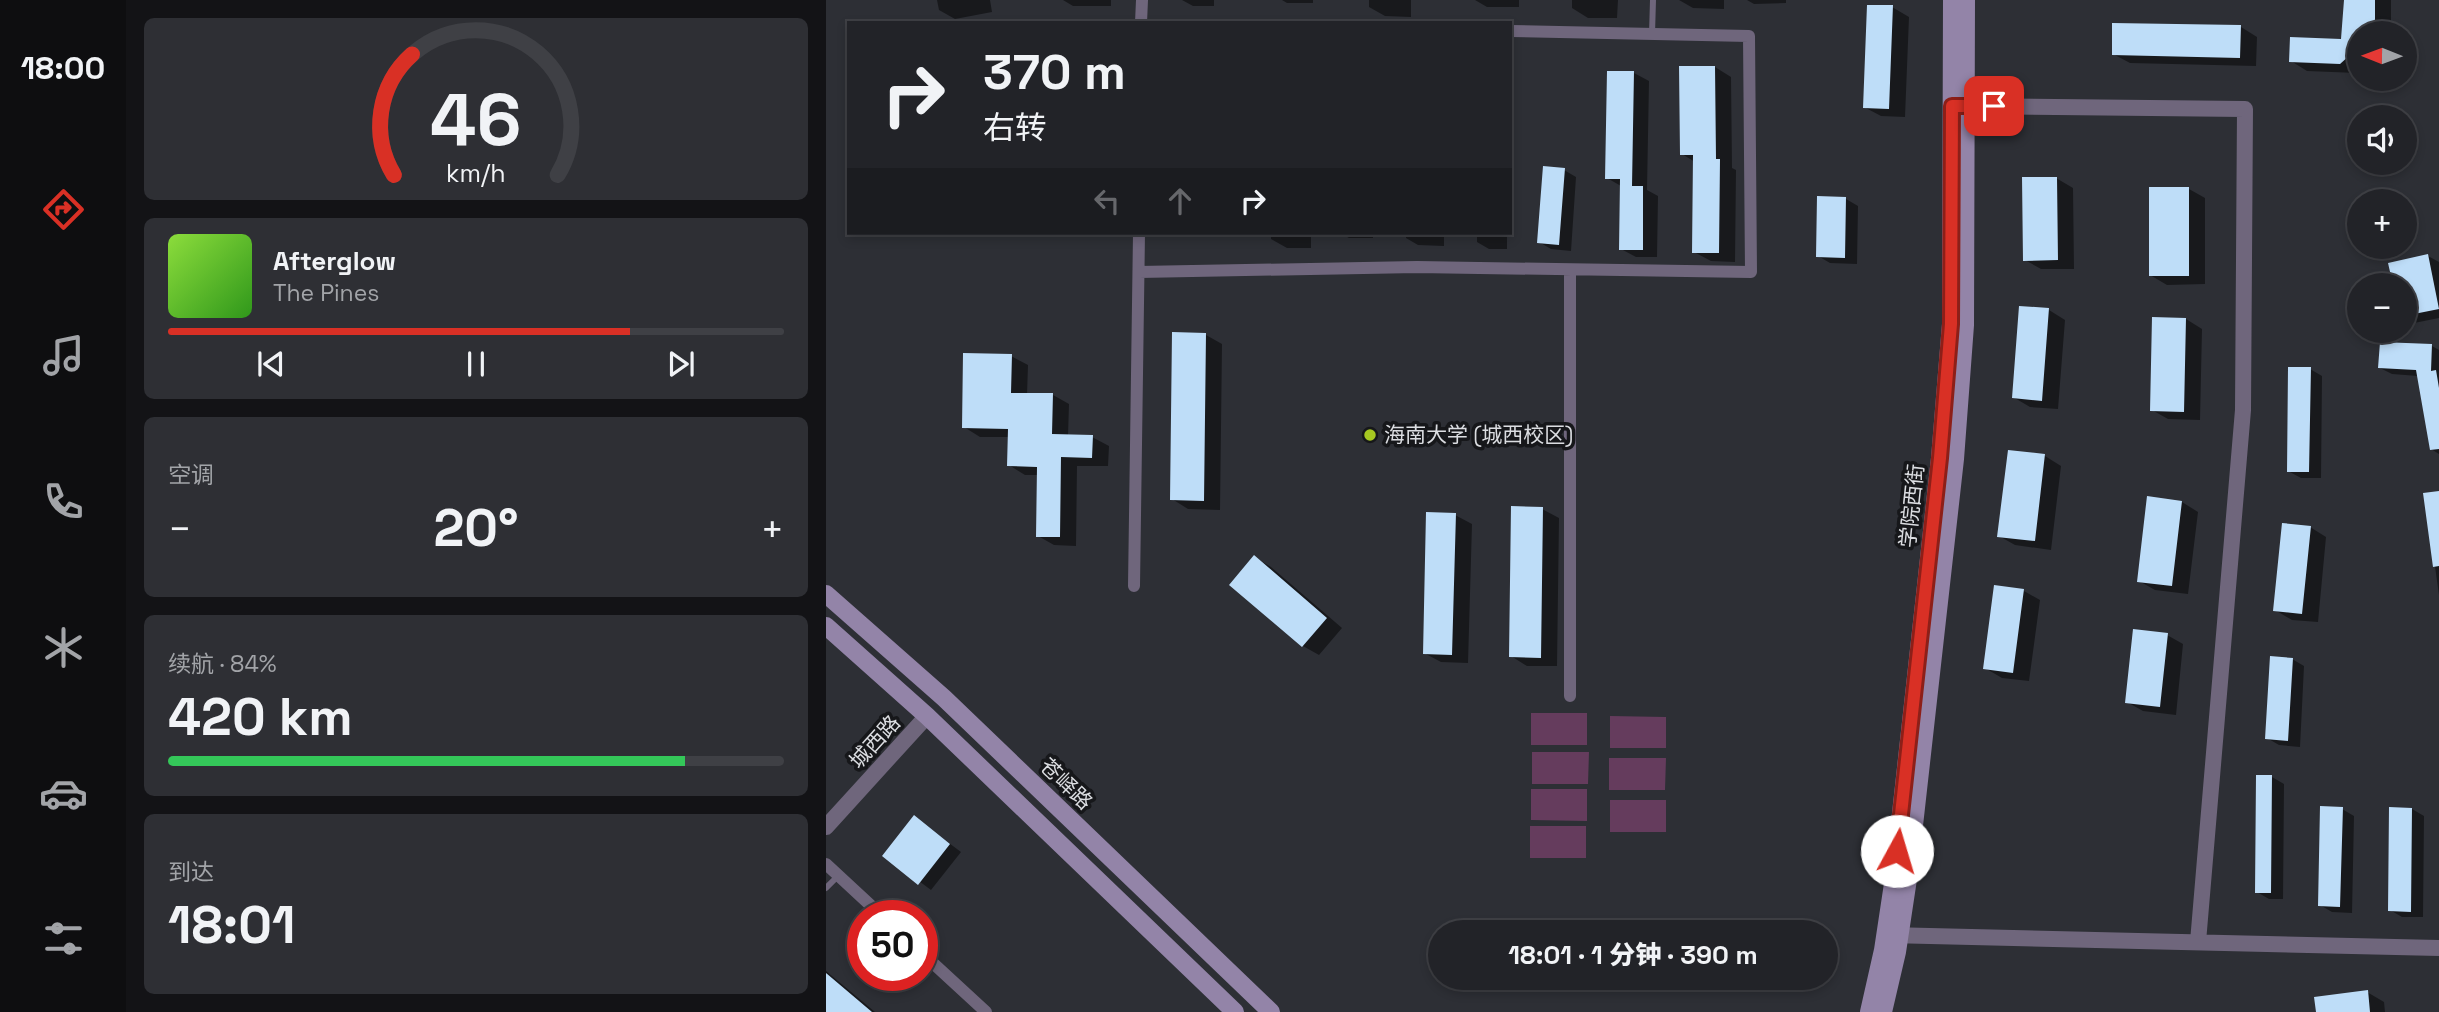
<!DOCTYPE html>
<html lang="zh">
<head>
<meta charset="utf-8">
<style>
  :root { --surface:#222328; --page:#2e2f34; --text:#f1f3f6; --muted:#a2a4a8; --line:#3f4045; --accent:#d93025 }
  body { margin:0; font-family:"Space Grotesk","Noto Sans SC",sans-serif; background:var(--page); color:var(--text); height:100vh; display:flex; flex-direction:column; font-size:26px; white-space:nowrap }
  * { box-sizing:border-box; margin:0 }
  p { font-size:23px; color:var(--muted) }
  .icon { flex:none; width:38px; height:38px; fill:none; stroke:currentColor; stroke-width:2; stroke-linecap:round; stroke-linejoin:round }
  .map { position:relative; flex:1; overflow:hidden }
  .side { display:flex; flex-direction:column; gap:18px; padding:18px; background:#131316; width:700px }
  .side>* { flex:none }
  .banner { position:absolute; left:21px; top:21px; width:665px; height:214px; border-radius:0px; box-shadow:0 4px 10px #0003,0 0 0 2px var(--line); background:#222328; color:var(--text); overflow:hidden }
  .needle { width:46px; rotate:271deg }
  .controls { position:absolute; left:1521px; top:21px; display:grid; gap:14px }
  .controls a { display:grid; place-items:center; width:70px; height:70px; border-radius:50%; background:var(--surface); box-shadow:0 4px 10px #0003,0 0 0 2px var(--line); font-size:35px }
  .speed { position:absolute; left:21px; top:900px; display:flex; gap:14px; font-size:35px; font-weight:700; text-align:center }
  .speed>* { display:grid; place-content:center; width:91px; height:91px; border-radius:50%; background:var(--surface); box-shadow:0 4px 10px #0003,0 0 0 2px var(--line); line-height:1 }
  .speed .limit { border:10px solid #d22; background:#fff; color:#111 }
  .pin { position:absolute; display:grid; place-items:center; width:60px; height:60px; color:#fff; margin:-30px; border-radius:14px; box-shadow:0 4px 10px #0006 }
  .me { position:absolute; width:77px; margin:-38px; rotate:6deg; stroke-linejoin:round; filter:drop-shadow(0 0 5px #0008) }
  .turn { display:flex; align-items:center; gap:24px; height:147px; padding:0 21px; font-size:32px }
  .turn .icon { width:91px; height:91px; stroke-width:2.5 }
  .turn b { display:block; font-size:49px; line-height:60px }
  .lanes { display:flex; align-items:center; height:66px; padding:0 21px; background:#0003; justify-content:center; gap:35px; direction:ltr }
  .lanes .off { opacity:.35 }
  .big { font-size:52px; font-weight:800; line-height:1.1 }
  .side .widget { flex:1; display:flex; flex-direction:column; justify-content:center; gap:10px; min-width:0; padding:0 24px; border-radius:10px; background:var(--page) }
  .side .dial { align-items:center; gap:0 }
  .dial svg { height:182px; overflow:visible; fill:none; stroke:var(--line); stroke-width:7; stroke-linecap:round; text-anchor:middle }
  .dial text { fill:var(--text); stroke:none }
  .song { display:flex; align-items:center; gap:21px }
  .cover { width:84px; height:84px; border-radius:10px; background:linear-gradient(135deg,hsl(90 70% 55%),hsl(110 70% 35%)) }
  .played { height:7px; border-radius:4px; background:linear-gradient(90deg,var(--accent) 75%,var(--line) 75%) }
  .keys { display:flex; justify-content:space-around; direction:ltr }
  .heat { display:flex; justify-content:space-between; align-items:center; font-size:38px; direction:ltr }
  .charge { height:10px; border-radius:5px; background:linear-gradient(90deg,#34c759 84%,var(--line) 0) }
  .trip { position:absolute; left:602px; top:920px; width:410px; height:70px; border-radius:35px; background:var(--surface); box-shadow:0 4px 10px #0003,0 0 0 2px var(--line); font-weight:800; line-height:70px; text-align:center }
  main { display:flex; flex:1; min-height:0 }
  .tab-bar { display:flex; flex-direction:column; width:126px; justify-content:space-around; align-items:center; background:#0e0e10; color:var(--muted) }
  .tab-bar .icon { width:49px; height:49px }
  .tab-bar .on { color:var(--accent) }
  .tab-bar b { font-size:32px; color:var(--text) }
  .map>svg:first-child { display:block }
  .green { fill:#653c5d }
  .shadow { fill:#0007 }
  .building { fill:#beddf8 }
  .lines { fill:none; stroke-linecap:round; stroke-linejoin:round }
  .service { stroke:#6f667c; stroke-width:6 }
  .minor { stroke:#6f667c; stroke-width:12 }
  .tertiary { stroke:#6f667c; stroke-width:16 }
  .secondary { stroke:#9384a8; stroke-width:18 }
  .route-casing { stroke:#8d1f18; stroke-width:18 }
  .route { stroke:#d93025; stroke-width:12 }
  .poi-dot { fill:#a6c821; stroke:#16171a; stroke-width:2.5 }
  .labels { text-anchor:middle; stroke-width:7; stroke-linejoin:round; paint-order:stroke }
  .poi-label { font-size:21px; fill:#dbdde1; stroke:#16171a; text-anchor:start }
  .street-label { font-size:21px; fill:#dbdde1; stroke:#16171a }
</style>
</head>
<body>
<main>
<nav class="tab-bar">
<b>18:00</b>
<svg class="icon on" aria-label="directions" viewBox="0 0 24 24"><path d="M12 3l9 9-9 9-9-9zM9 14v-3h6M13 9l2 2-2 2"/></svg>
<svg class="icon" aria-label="music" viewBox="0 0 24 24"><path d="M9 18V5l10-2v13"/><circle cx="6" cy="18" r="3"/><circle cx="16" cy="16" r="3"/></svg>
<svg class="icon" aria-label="phone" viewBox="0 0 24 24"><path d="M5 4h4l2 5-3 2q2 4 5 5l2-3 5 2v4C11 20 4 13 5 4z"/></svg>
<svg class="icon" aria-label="climate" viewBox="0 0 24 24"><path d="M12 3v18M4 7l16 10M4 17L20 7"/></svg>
<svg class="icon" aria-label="car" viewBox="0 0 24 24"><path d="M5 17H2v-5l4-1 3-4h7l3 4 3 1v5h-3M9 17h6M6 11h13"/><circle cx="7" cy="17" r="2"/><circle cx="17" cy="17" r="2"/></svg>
<svg class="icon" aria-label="filters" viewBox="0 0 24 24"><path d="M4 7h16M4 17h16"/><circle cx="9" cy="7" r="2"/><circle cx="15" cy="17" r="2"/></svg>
</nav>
<section class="side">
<div class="widget dial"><svg viewBox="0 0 100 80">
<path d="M14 69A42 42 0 1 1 86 69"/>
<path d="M14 69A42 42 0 0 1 22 16" stroke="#d93025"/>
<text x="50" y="56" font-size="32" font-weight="700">46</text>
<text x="50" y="72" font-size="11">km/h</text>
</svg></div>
<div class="widget">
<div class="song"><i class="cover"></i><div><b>Afterglow</b><p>The Pines</p></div></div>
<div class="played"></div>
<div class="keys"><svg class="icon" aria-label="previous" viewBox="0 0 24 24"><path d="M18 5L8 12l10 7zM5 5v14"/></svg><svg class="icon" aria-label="pause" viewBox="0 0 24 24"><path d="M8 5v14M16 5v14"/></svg><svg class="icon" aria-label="next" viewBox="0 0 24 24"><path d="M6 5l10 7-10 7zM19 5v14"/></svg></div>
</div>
<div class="widget"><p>空调</p>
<div class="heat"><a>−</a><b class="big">20°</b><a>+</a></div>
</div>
<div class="widget"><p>续航 · 84%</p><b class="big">420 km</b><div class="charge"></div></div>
<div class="widget"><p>到达</p><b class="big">18:01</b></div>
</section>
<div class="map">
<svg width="1613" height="1012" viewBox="0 0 1613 1012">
  <rect width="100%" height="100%" fill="#2d2f35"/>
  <path class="green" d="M705,713H761V745H705Z
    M784,716L840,717V748H784Z
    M706,752H763L762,784H706Z
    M783,758H840L839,790H783Z
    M705,789H761V821L705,820Z
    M784,800H840V832H784Z
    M704,826H760V858H704Z"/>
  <path class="shadow" d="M111,0H164L166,12L129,19L113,10Z
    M237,0H285V6H247Z
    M356,0H388V6H367Z
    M456,0H487V3H461Z
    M543,0H585V17L559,16L543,7Z
    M649,0H693V7H661Z
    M746,0H792L791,18H762L746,8Z
    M853,0H898V9L867,8Z
    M921,0H960V3L928,4Z
    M1520,0H1565V33H1533V71L1531,73L1481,71L1465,61L1517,41Z
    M1066,7L1083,17L1079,117L1055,116L1038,107Z
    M1415,27L1431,37L1430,66L1304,63L1287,54Z
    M889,67L905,77L906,168L910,170L909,262L885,261L868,252L869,162L856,154Z
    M808,73L823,81L821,190L832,196L831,257H810L795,249V186L781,178Z
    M738,170L750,177L745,251L725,249L713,242Z
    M1230,178L1247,188L1248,269H1215L1199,260Z
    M1363,189L1379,198V284L1341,285L1324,275Z
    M1020,199L1032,206L1031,264L1004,263L992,256Z
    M445,233H485V248H461L445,239Z
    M514,233H547V238H523Z
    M580,233H618V246L592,245L580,238Z
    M651,233H681V249H663L651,242Z
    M1602,256L1613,262V318L1588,323L1578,318V285H1569L1565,264Z
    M1223,310L1239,320L1232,409L1204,407L1187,397Z
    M1360,319L1376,329L1374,420L1342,419L1326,410Z
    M380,335L396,344L394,510L362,509L346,499Z
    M1606,346L1613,350V454L1605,449L1592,376L1566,374L1554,368Z
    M185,356L202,365L201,395H227L243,404L242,436L266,437L283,446L282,466H251L250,546L228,545L212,536L213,475H199L183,465V437H154L138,427Z
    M1484,369L1496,376L1495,478H1475L1462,471Z
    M1183,452L1219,456L1235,466L1225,550L1189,545L1173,536Z
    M1613,493V595L1599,495Z
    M1356,502L1372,512L1362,594L1329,590L1313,581Z
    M716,509L733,518L731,666H701L685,656Z
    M629,515L646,524L642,663L615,662L598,653Z
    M1484,527L1500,537L1492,622L1466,620L1449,610Z
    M428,557L445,567L516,628L493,655L477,646L405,584Z
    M1198,591L1214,600L1203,681L1176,678L1159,668Z
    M1341,635L1357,644L1350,715L1317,711L1301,702Z
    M1466,659L1478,666L1474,747L1453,745L1441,738Z
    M1446,777L1458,784L1457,899H1443L1431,892Z
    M1516,809L1528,816L1526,913L1506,912L1494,905Z
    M1586,809L1598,816L1597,917H1576L1564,910Z
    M88,817L135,852L105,890L58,855Z
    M0,971L49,1012H0Z
    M1541,992L1558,1002L1559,1012H1492Z"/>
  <path class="building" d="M1518,0H1549V33H1533V47L1514,64L1463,62L1464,37L1515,39Z
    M1041,5H1067L1063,109L1037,108Z
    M1286,23L1415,25L1414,58L1286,55Z
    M853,66H889L890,159H894L893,253H866L867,155H854Z
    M781,71H808L806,186H817V250H793L794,179H779Z
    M717,166L739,168L733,245L711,243Z
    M1196,177H1231L1232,260L1197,261Z
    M1323,187H1363V276H1323Z
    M991,196L1020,197L1019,258L990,257Z
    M1602,254L1613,309L1578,316V285H1567L1562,263Z
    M1193,306L1223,308L1216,401L1186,398Z
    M1326,317L1360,318L1358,412L1324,411Z
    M346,332L380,333L378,501L344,500Z
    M1554,342L1606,344L1605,371L1610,370L1613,388V449L1604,450L1590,370L1552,368Z
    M137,353L186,354L185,393H227L226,434L267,435L266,458L235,457L234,537H210L211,467L181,466L182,429L136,428Z
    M1462,367H1485L1483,472H1461Z
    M1182,450L1219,454L1209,541L1171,537Z
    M1613,491V566L1607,567L1597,493Z
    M1321,496L1356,501L1346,586L1311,582Z
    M685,506L717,507L715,658L683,657Z
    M600,512L630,513L626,655L597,654Z
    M1456,523L1485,526L1476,614L1447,611Z
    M428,555L501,618L476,647L403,585Z
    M1168,585L1198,589L1187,673L1157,669Z
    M1307,629L1342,633L1334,707L1299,703Z
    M1444,656L1467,658L1462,741L1439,739Z
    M1430,775H1446L1445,893H1429Z
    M1494,806L1517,807L1514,907L1492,906Z
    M1563,807L1586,808L1585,912L1562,911Z
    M88,815L124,844L92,885L56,856Z
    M0,973L46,1012H0Z
    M1542,990L1544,1012H1490L1488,997Z"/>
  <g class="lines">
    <path class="service" d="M826,34L827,0
      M0,888L12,876"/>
    <path class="minor" d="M315,23L316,0
      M313,272L591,267L925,272L923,36L684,31
      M308,586L313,233
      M744,696V270
      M0,864L55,915
      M96,953L160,1012"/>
    <path class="tertiary" d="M1128,106L1419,109L1417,410L1372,942
      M0,827L101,716
      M1062,935L1613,948"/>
    <path class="secondary" d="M0,594L118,698L445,1012
      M0,626L101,716L409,1012
      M1043,1012L1057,950L1068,877L1114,458L1125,324L1126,0
      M1057,1012L1071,952L1082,879L1129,459L1139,325L1140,0"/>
  </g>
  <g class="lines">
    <g class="route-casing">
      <path id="route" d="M1071,851L1114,458L1125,324L1126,106H1168"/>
    </g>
    <use href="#route" class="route"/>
  </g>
  <circle class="poi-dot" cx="544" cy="435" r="7"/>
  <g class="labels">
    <g class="poi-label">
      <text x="558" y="442">海南大学 (城西校区)</text>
    </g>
    <g class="street-label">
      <text transform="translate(1086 506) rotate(-84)" y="7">学院西街</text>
      <text transform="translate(49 742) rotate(-48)" y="7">城西路</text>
      <text transform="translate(240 784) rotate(44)" y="7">苍峄路</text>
    </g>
  </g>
</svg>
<div class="controls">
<a><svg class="needle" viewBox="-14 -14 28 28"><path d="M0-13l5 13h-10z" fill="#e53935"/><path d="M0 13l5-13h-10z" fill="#a2a4a8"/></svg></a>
<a><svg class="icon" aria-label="sound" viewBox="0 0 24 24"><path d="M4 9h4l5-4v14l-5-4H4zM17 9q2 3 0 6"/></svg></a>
<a>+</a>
<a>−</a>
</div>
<div class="speed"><div class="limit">50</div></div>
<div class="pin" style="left:1168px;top:106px;background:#d93025"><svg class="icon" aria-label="arrive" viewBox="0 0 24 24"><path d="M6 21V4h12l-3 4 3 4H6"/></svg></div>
<svg class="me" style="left:1071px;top:851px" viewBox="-20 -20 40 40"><circle r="19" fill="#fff"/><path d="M0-13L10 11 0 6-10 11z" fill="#d93025"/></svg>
<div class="trip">18:01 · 1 分钟 · 390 m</div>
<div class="banner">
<div class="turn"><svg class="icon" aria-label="right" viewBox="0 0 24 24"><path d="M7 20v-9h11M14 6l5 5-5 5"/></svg><div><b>370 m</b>右转</div></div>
<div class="lanes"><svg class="icon off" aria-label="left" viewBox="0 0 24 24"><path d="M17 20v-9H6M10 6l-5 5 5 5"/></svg><svg class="icon off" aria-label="ahead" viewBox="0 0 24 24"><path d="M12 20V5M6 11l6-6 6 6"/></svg><svg class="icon" aria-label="right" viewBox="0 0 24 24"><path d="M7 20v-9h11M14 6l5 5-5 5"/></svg></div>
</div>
</div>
</main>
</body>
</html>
